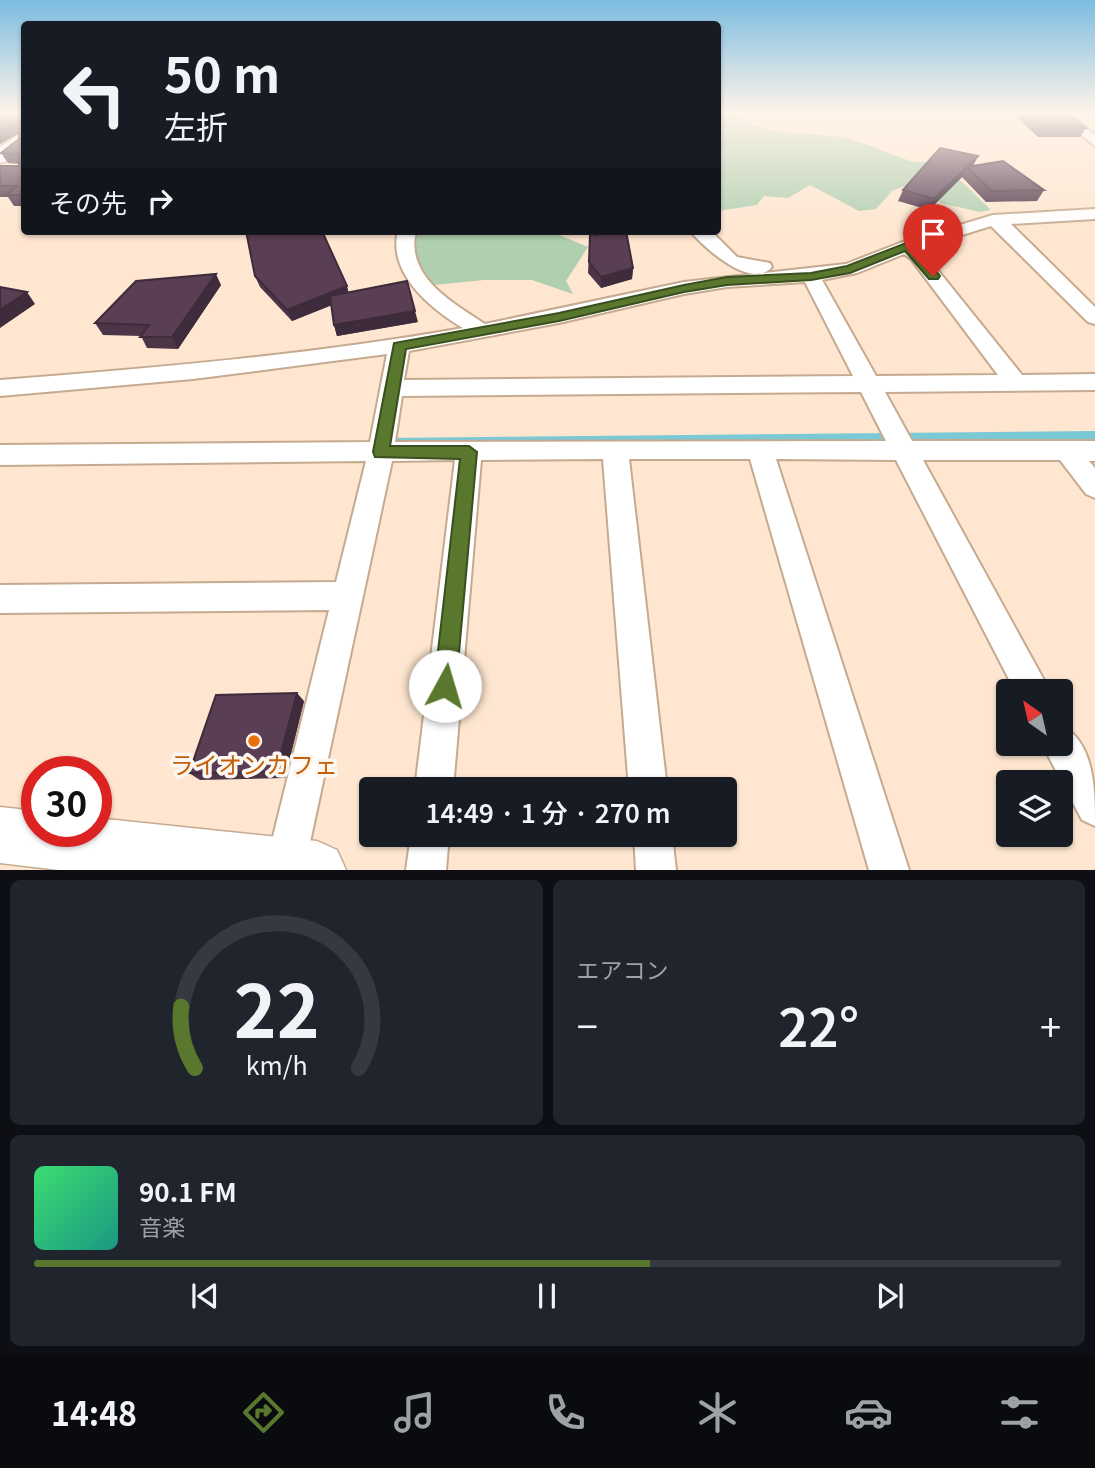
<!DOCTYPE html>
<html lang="ja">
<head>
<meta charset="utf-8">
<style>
  :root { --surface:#171b24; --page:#20242c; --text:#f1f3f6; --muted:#9ea1a6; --line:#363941; --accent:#59782e }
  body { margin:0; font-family:Georgia,"Noto Sans JP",serif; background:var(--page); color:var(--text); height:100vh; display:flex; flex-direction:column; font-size:26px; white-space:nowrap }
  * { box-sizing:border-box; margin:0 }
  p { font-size:23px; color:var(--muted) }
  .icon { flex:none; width:38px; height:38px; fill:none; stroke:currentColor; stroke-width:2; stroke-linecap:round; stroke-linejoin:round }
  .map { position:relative; height:870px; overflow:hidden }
  .sheet { display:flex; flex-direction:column; gap:10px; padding:10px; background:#0d0f14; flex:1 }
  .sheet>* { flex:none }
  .hud { position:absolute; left:21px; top:21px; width:700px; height:214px; border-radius:7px; box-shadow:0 2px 5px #0004; background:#171b24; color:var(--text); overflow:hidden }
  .needle { width:46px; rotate:326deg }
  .buttons { position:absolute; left:996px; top:679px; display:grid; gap:14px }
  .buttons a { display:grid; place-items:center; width:77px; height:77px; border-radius:7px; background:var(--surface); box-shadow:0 2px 5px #0004; font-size:35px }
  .speed { position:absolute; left:21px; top:756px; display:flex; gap:14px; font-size:35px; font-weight:700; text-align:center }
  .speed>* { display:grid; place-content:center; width:91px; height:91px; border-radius:50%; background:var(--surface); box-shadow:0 2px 5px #0004; line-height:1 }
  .speed .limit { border:10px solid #d22; background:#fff; color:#111 }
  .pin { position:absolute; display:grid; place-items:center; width:60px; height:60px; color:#fff; margin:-72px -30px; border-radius:50% 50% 50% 0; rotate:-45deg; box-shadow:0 0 7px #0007 }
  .pin .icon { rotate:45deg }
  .me { position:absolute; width:77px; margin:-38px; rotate:6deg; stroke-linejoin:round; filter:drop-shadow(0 0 5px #0008) }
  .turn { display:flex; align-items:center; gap:24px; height:147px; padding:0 28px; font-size:32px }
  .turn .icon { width:91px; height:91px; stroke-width:2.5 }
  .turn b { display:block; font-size:49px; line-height:60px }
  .then { display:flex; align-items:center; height:66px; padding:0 28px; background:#0003; gap:14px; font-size:26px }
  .big { font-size:52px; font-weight:600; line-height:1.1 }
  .sheet .card { flex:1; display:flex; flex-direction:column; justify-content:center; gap:10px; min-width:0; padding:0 24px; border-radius:10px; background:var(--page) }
  .sheet .dial { align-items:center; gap:0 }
  .dial svg { height:182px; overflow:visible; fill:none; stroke:var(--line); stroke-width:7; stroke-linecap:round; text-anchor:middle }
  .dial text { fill:var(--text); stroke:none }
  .song { display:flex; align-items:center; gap:21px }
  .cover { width:84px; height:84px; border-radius:10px; background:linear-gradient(135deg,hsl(140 70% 55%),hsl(170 70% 35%)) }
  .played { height:7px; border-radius:4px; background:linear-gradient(90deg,var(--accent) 60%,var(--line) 60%) }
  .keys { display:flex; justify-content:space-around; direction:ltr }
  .heat { display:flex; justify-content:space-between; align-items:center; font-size:38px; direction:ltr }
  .sheet .tiles { flex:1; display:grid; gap:10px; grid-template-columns:1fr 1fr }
  .card:last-child { grid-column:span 2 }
  .trip { position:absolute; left:359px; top:777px; width:378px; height:70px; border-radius:7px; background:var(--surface); box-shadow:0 2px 5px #0004; font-weight:600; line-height:70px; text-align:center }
  .tabs { display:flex; height:112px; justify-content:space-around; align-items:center; background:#090b0e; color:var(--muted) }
  .tabs .icon { width:49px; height:49px }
  .tabs .active { color:var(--accent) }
  .tabs b { font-size:32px; color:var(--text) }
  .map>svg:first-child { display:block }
  .green { fill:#b0cfb0 }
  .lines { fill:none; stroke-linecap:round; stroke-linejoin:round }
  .stream { fill:#7ac9d5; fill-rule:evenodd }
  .street-casing { stroke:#c6aa8f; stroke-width:4 }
  .secondary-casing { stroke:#c6aa8f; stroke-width:3 }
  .street { fill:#fff; fill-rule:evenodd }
  .secondary { fill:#fff; fill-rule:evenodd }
  .wall { fill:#4d3548 }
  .shaded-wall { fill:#3e2b3b }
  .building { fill:#593e54; stroke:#3e2b3b; stroke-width:2 }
  .route { fill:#59782e; stroke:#3a4e1e; stroke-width:2 }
  .food-dot { fill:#e8710a; stroke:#fdf7f1; stroke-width:2.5 }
  .labels { text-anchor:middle; stroke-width:7; stroke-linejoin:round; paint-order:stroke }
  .near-food-label { font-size:24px; fill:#c56008; stroke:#fdf7f1 }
</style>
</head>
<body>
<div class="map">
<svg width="1095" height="870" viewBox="0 0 1095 870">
  <rect width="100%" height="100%" fill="#fee6d0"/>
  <path class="green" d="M718,113H735C760,138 805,131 838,137C864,141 886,153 910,161C918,163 929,161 937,165C957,174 975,195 991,210L980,212L941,203L919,180L892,191L876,209L859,211L810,185L788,198L764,196L757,205L718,211Z
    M417,231H558L557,234L588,247L566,281L573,294L532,280H484L433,285L415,266Z"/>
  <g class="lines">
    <path class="stream" d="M1095,431V439L382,446L379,445L377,442L379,439L382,438Z"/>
    <g class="street-casing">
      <path id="street" d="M1054,113H1068L1095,135V146Z
        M1095,209V219L1011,224L1095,307V324L1088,322L991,226L920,248L1022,375L1095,374V390L885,392L912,441H1095V461H1089L1095,468V498L1086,494L1060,460H923L1050,691H1015L896,460L776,459L909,870H869L750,459H629L667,789H629L603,459L481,460L453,789H415L455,460L392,461L304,870H268L266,865L329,610L0,613V585L336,582L366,461L0,465V445L370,442L387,354L193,379L0,396V380C155,368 310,355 463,328C431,309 387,273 398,231H416C405,277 453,303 485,324L684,282L846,264L900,243L993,215ZM904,254L911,259L998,375L876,376L822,280L857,273ZM805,282L853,376L404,380L409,351L559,323L684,294L727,287ZM861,392L886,441L395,442L402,396Z
        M690,231H711L737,257L770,263L772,267C751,291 704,247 690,231Z
        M1060,725C1095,741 1095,791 1095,826L1082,820L1042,744H1060Z
        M411,835H449L446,870H406Z
        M634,835H672L676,870H636Z"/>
    </g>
    <g class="secondary-casing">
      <path id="secondary" d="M24,131V147L7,161L0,163V147Z
        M0,807L37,811V831H96V818L317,841L337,850L346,870H59L0,863Z"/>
    </g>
    <use href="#street" class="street"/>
    <use href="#secondary" class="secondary"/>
  </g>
  <path class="wall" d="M0,113H24V206H14L8,197H0V166H19V164L8,163L1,153L19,139L20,133L0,144Z
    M1012,113H1067L1086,128L1080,137H1038Z
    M940,148L973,166L1044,190L1037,201L986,202L962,177L929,210L898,201L903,190Z
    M595,231H626L633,268L632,279L601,288L588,273L590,234H595Z
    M255,276L348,292L418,322L337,336L334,325L331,305L292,321L260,287Z
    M221,285L178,349L147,348L141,336L103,335L95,323Z
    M304,701L285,778L200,780L189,773Z"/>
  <path class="shaded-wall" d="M20,120L24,130L0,144V131Z
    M978,156L973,166L967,167Z
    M967,167L962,177L929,210L934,199Z
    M633,268L632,279L601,288V277Z
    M216,274L221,285L178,349L172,337Z
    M347,286L350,298L292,321L287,310Z
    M27,292L35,304L0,328V310Z
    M415,311L418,322L337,336L334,325Z
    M297,693L304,701L285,778L276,772Z"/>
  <path class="building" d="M0,113H24V195H7L17,186H0V166H19V154L1,153L19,139L20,120L0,131Z
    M1027,113H1067L1086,128L1043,127Z
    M940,148L978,156L934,199L903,190Z
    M1003,161L1044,190L992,191L967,167Z
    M246,231H322L347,286L287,310L255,276Z
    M597,231H626L633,268L601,277L589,262L590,234L597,235Z
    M216,274L172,337H140L149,325L95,323L136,281Z
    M407,281L415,311L334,325L330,296Z
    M0,287L27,292L0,310Z
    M297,693L276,772L189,773L216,695Z"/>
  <linearGradient id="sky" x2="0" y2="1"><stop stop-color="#7cbce0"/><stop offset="0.48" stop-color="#fff4ea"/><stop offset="1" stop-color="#fff4ea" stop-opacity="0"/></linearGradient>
  <rect width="1095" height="235" fill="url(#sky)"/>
  <path class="route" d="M906,243L921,252L940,276L938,279H929L905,251L850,273L811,280L727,285L684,292L559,321L406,349L390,446H469L477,452L456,686L453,693L445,697L437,693L434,686L460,459L375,457L373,452L394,343L559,313L684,285L727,277L811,273L847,266Z"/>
  <circle class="food-dot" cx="254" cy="741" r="7"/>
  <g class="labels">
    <g class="near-food-label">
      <text x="254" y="774">ライオンカフェ</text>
    </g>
  </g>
</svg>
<div class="buttons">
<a><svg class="needle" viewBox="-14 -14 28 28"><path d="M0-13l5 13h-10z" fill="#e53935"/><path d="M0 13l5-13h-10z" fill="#9ea1a6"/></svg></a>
<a><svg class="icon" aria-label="layers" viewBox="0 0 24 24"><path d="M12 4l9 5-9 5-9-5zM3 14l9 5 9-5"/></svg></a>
</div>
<div class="speed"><div class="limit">30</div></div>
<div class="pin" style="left:933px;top:276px;background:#d93025"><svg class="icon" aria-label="arrive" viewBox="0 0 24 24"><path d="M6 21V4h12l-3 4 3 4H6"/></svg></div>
<svg class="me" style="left:445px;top:686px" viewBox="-20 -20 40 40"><circle r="19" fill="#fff"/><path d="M0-13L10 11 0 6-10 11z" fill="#59782e"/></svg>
<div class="trip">14:49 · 1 分 · 270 m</div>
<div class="hud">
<div class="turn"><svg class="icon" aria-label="left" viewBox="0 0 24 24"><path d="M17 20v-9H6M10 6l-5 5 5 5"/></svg><div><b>50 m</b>左折</div></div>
<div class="then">その先<svg class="icon" aria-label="right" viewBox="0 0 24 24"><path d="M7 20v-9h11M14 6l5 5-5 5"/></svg></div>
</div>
</div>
<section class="sheet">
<div class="tiles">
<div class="card dial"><svg viewBox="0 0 100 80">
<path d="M14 69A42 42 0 1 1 86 69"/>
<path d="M14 69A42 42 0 0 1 8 42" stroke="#59782e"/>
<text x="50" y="56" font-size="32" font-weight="700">22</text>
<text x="50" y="72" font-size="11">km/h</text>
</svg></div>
<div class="card"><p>エアコン</p>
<div class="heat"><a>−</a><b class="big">22°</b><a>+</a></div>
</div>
<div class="card">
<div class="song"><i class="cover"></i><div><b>90.1 FM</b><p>音楽</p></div></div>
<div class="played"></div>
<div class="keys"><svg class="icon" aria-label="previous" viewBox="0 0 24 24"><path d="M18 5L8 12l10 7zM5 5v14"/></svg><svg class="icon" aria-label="pause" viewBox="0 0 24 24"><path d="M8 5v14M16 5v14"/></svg><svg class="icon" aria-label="next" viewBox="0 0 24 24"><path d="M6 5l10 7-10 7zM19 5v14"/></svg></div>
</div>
</div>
</section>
<nav class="tabs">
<b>14:48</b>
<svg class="icon active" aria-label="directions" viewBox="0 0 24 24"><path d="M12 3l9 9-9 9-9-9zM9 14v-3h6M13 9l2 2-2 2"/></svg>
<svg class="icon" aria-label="music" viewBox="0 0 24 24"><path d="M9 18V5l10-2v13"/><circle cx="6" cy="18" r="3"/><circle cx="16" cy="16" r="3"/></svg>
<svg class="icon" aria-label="phone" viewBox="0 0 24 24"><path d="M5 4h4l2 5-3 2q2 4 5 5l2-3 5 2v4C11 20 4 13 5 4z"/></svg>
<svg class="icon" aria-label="climate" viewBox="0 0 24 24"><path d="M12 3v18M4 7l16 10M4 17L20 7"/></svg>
<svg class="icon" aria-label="car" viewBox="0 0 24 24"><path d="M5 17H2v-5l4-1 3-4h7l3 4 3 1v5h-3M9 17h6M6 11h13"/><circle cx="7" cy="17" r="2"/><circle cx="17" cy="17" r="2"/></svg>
<svg class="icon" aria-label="filters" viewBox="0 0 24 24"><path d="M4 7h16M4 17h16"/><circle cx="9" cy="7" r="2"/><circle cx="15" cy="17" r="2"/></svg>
</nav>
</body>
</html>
